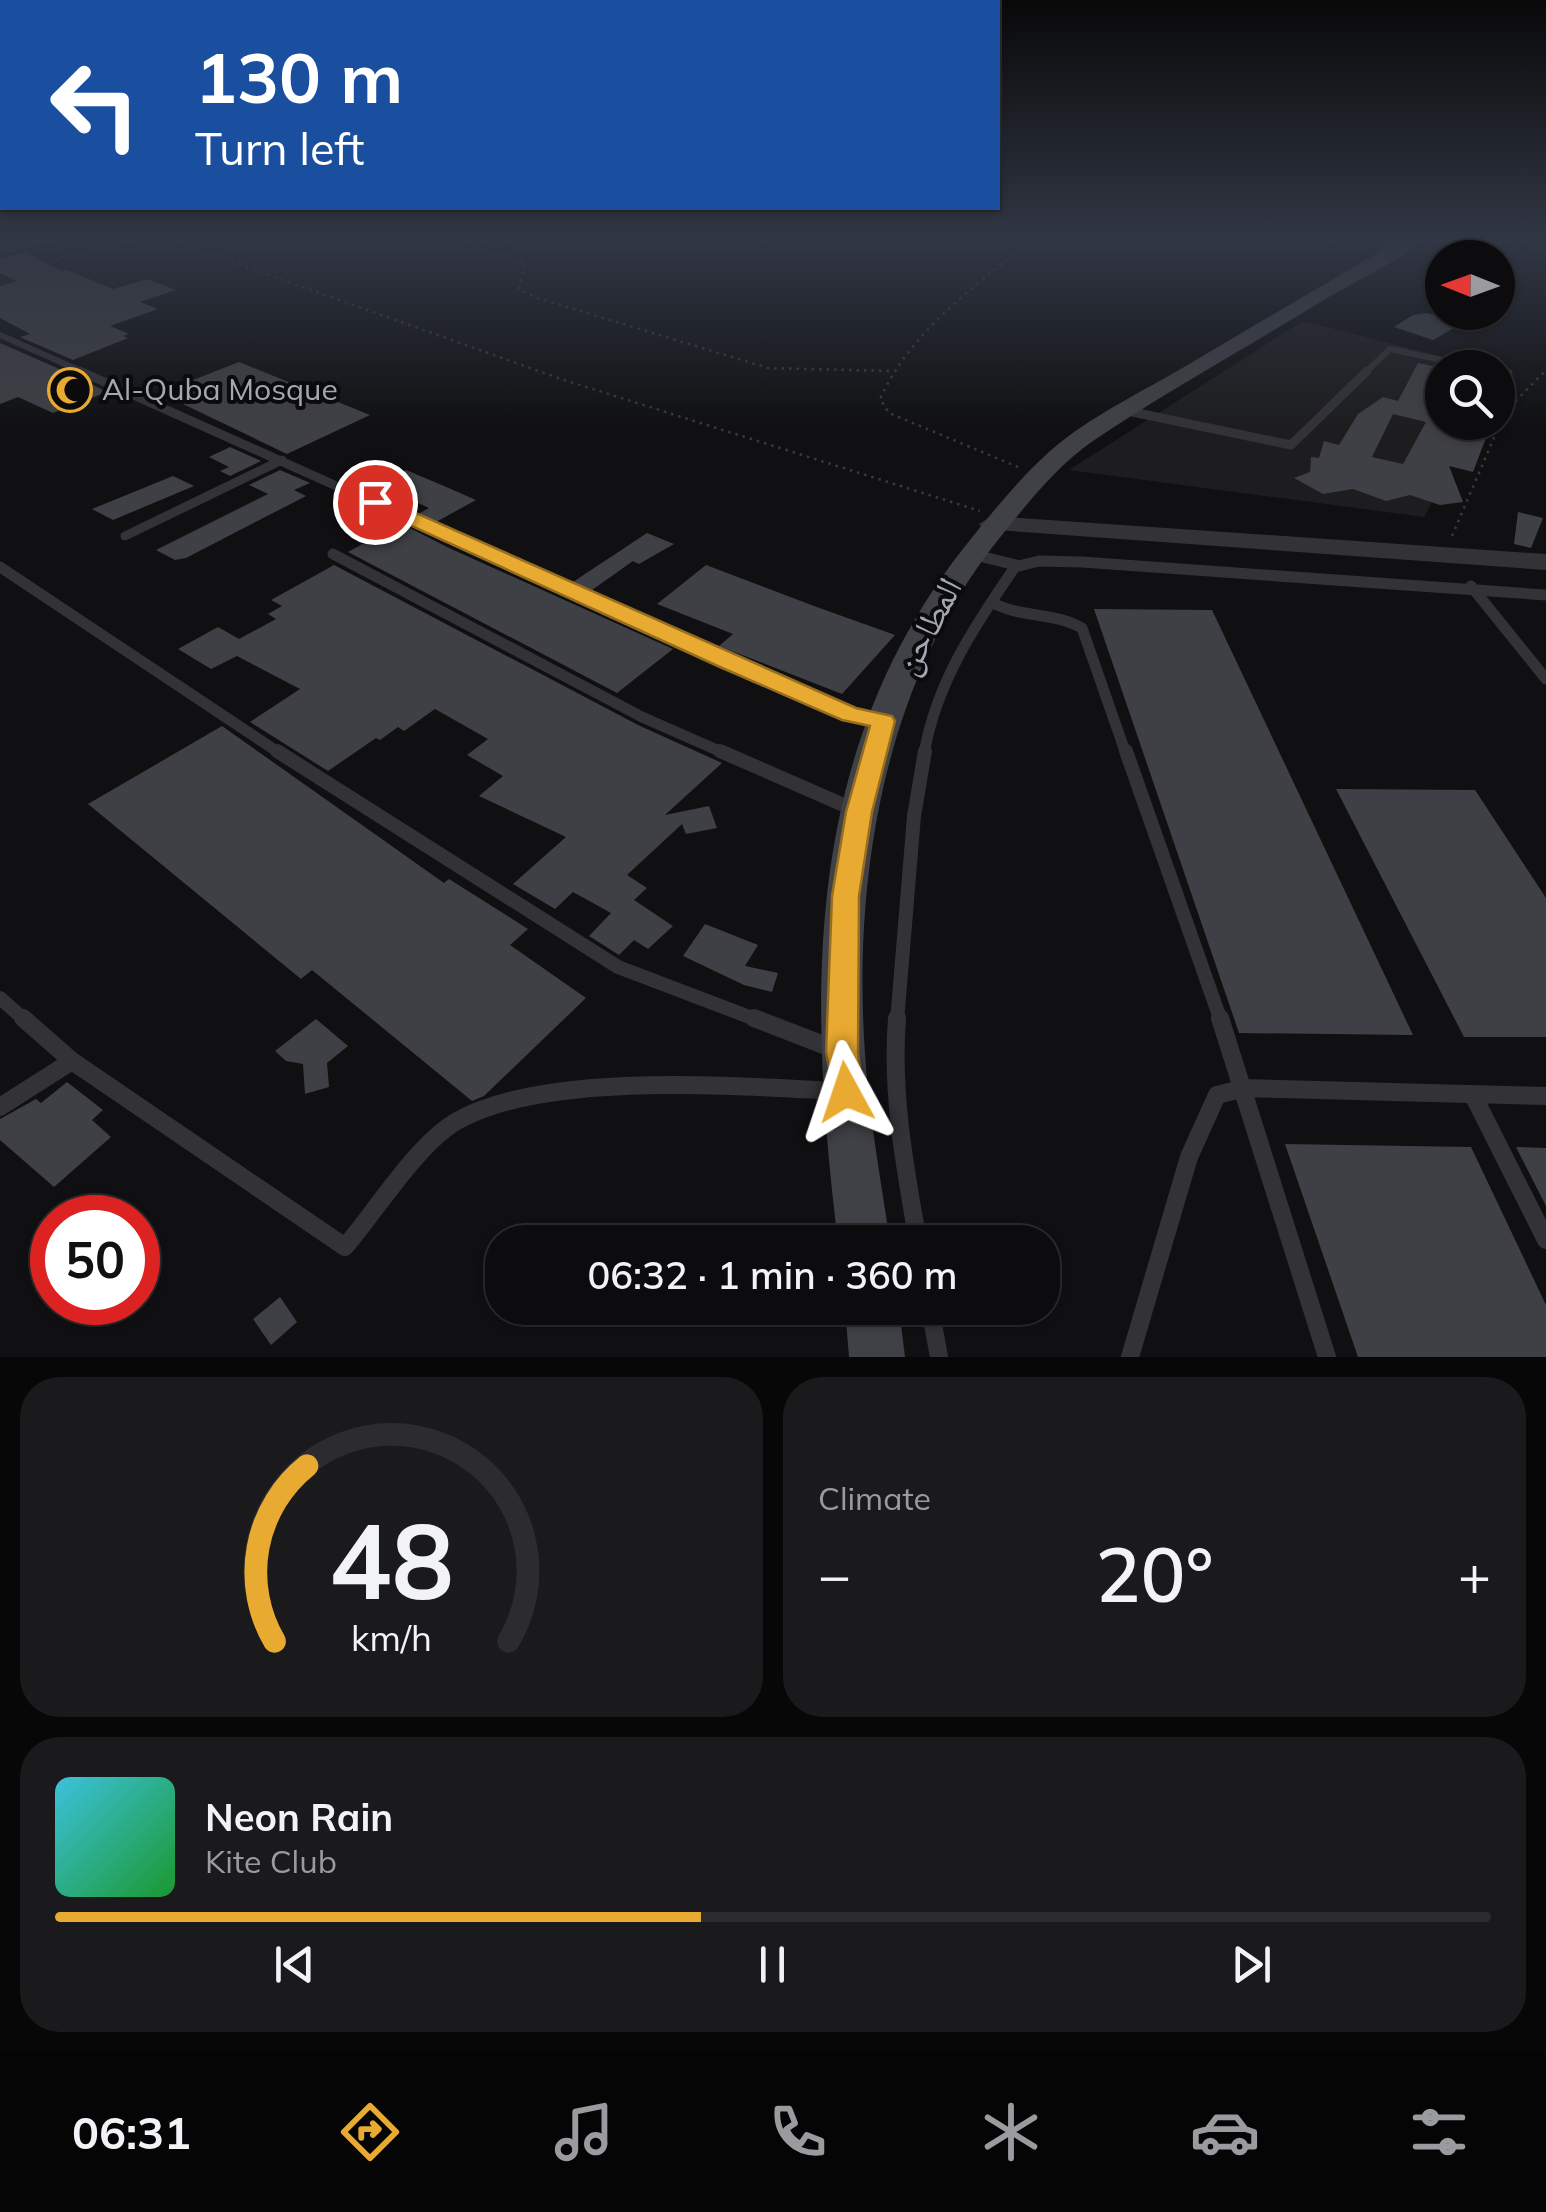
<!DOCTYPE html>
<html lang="en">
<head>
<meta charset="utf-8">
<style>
  :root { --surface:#0c0c0e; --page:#1a1a1c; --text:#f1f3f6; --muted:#9a9b9e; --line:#2c2c2e; --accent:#e9aa31 }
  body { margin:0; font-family:Mulish,"Noto Naskh Arabic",sans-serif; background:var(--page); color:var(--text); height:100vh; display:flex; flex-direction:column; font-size:38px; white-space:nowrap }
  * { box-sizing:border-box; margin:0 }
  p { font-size:32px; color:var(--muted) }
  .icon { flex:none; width:55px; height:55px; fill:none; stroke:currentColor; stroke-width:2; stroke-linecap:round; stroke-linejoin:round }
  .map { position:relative; height:1357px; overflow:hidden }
  .side { display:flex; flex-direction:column; gap:20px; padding:20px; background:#070708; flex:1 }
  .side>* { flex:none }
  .guide { position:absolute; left:0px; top:0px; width:1000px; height:210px; box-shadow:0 2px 8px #0004,0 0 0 2px var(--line); background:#1a4fa0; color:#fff; overflow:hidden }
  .needle { width:65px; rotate:271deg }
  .buttons { position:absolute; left:1425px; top:240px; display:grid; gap:20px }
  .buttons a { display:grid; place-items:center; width:90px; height:90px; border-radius:50%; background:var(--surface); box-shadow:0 2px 8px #0004,0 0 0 2px var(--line); font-size:50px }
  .speed { position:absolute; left:30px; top:1195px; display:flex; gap:20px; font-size:50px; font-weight:700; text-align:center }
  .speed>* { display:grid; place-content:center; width:130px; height:130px; border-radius:50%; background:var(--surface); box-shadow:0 2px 8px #0004,0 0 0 2px var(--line); line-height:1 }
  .speed .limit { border:15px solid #d22; background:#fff; color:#111 }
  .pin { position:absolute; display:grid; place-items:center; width:85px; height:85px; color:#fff; margin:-42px; border:5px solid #fff; border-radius:50%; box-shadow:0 2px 10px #0007 }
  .me { position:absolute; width:110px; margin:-55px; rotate:355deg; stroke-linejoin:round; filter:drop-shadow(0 0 8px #0008) }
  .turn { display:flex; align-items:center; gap:35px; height:210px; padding:0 30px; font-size:45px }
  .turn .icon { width:130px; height:130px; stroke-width:2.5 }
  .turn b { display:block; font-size:70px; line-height:85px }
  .big { font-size:75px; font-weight:600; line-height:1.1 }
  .side .card { flex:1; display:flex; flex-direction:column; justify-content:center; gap:15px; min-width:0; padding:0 35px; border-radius:40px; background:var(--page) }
  .side .dial { align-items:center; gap:0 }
  .dial svg { height:260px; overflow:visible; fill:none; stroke:var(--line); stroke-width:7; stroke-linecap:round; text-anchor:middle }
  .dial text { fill:var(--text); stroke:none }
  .song { display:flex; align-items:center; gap:30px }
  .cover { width:120px; height:120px; border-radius:15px; background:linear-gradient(135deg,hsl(190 70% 55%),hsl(130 70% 35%)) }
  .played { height:10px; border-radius:5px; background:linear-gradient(90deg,var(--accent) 45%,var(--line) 45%) }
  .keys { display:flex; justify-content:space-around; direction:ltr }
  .heat { display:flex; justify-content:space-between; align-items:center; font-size:55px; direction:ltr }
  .side .tiles { flex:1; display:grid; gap:20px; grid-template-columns:1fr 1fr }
  .card:last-child { grid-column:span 2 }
  .trip { position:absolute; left:485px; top:1225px; width:575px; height:100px; border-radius:40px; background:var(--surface); box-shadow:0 2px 8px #0004,0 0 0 2px var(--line); font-weight:600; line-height:100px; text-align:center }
  .menu { display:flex; height:160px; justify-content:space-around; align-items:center; background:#050506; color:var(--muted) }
  .menu .icon { width:70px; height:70px }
  .menu .active { color:var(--accent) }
  .menu b { font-size:45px; color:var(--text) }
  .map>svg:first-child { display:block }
  .built { fill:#1d1d1f }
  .building { fill:#3f4045; fill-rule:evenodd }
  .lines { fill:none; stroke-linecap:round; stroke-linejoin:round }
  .path { stroke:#38393e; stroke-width:2.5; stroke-dasharray:2.5 5; stroke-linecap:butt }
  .service-far4 { stroke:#323237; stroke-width:6 }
  .service-far3 { stroke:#323237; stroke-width:9 }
  .service-far2 { stroke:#323237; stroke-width:11 }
  .service-far1 { stroke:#323237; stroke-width:14 }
  .service { stroke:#323237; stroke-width:18 }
  .minor { fill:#323237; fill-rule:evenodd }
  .tertiary { fill:#323237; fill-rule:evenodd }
  .secondary { fill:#404146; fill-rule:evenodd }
  .route { fill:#e9aa31; stroke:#976e20; stroke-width:2.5 }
  .labels { text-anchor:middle; stroke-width:8; stroke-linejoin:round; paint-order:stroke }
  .far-poi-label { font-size:30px; fill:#a2a7b2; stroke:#0b0b0d; text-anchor:start }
  .street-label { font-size:35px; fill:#a2a7b2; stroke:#0b0b0d }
</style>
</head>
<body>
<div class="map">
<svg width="1546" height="1357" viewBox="0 0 1546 1357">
  <rect width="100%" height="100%" fill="#101012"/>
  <path class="built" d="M1303,321L1483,367L1442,368V422L1473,423L1424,517L1069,470Z"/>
  <path class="building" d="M25,252L61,271L67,270L113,289L147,279L176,290L140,302L158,309L110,326L129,334L123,336L128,338L73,360L20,337L30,334L0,318V286L17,281L0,273V258Z
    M1426,313L1463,323L1433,340L1394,327L1413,315Z
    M0,343L73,375L107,392L53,413L18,397L0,404Z
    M239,362L370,415L287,454L160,393Z
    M1418,363L1442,368V422H1492L1473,472L1449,466L1463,502L1440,505L1410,495L1386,501L1353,489L1323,494L1294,478L1310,472L1311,457L1319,458L1324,441L1339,445L1358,414L1383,397L1398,401ZM1393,414L1426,422L1403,464L1372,457Z
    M230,447L261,461L230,476L220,471L229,467L209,457Z
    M280,470L310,483L294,490L306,496L186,558L175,560L156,550L268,494L249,485Z
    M406,470L451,489L476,500L436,522L418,514L429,508L376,484Z
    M173,476L194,486L113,520L92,509Z
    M1518,512L1543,518L1531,548L1514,544Z
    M400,523L449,548L673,649L617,693L348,552Z
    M647,533L674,544L639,564L633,561L592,590L573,582Z
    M334,565L638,725L722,763L665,815L709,806L717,828L686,834L682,824L627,875L647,888L634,900L673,926L648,949L634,940L619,955L589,936L611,913L573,892L555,909L513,884L566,837L479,796L503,776L467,755L488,739L435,709L404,731L398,727L380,740L376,738L328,771L250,722L300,689L237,656L211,669L178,649L218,627L239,639L276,619L268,614L282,606L271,600Z
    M706,565L814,606L895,635L842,694L719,646L733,634L657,604Z
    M1094,609L1212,610L1413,1035L1239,1033Z
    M222,726L444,883L449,879L528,929L510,945L586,998L484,1096L472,1101L312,970L301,979L88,804Z
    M1336,789L1475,790L1546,898V1037H1464Z
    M705,924L758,945L745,966L778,973L772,992L744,985L683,956Z
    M316,1019L348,1046L327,1063L329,1087L305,1094L303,1064L286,1061L275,1051Z
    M67,1082L103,1110L92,1120L111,1137L54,1187L0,1140V1119L36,1099L41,1103Z
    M1285,1144L1471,1147L1546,1305V1357H1358Z
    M1516,1147L1546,1148V1206Z
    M280,1297L297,1322L271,1345L253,1319Z"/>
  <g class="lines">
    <path class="path" d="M168,239L564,380L980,511
      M461,239L479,243V250L525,263L519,289L534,297L768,368L890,371
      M1315,239L1365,250
      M479,243L493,239
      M49,262L136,239
      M1018,467L889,413L880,399C912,329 975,287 1032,239
      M1452,536L1505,412L1546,370"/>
    <path class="service-far4" d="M0,335L85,373
      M1498,371L1508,373
      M1365,373L1390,349L1479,368"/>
    <path class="service-far3" d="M80,371L459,541
      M1498,371L1508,373
      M1123,410L1291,445L1367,371
      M125,536L282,460"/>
    <path class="service-far2" d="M453,539L850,714L883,721
      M333,554L642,717L726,754
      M971,554L1020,566
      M0,567L281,754
      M1471,586L1546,679
      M993,603C1021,618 1054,612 1082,628L1126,754
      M924,754C936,683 975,625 1015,567L1039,561L1082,562L1546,595"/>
    <path class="service-far1" d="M277,751L618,967L760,1021
      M720,751L855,810
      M1126,751L1221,1021
      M0,998L26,1021
      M897,1021L914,816L925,751"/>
    <path class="service" d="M23,1018L72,1061L345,1247C376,1211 417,1144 457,1121C546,1071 736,1086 837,1091
      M754,1018L834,1049
      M897,1018C891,1095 905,1167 918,1242
      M1220,1018L1327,1357
      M1473,1095L1546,1240
      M0,1107L72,1061
      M930,1308L939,1357
      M1130,1357L1189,1157L1217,1095L1245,1088L1546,1096"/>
    <path class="minor" d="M35,239H56L0,255V247Z"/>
    <path class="tertiary" d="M992,516L1546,554V570L983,529L979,524Z"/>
    <path class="secondary" d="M1401,239H1422C1399,262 1361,278 1332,295C1253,344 1170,389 1093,441C1055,467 1023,509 994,545C883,688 853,878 865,1054C869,1117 881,1180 890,1242H838C807,989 802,744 974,535C1003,499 1036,459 1074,432C1107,409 1144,390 1179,370C1253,326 1327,283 1401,239Z
      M845,1308H899L905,1357H849Z"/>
  </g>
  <linearGradient id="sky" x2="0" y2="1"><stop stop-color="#09090a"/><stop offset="0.56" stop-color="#313744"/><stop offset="1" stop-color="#313744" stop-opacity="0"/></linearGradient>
  <rect width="1546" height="429" fill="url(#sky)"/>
  <path class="route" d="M368,498H382L856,708L892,716L895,721L872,812L859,896L858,1052L863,1092L858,1102L846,1106L835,1102L826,1052L832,896L846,812L870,726L842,720L720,667L368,506Z"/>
  <defs>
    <g id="mosque-ring" transform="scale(2.25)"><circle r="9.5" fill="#0b0b0d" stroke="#e9aa31" stroke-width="1.5"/><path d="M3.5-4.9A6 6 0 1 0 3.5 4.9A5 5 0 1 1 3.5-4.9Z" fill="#e9aa31"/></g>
  </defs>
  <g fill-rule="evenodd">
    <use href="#mosque-ring" x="70" y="390"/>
  </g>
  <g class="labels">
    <g class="far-poi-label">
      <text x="102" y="400">Al-Quba Mosque</text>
    </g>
    <g class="street-label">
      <text transform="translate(928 626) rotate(-62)" y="12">المطاحن</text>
    </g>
  </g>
</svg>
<div class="buttons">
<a><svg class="needle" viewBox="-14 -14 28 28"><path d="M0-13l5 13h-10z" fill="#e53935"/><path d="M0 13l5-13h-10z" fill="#9a9b9e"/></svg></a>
<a><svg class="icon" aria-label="search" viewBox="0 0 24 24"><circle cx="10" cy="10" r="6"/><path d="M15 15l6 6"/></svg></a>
</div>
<div class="speed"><div class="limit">50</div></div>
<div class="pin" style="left:375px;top:502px;background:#d93025"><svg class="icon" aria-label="arrive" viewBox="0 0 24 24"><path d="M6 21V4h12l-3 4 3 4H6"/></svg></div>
<svg class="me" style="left:846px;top:1092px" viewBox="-20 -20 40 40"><path d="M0-17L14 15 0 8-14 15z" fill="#e9aa31" stroke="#fff" stroke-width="4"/></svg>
<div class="trip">06:32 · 1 min · 360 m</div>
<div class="guide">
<div class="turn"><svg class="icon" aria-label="left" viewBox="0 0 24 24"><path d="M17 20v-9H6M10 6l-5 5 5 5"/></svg><div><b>130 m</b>Turn left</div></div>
</div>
</div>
<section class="side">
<div class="tiles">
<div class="card dial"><svg viewBox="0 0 100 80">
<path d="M14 69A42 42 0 1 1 86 69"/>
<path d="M14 69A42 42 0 0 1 24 15" stroke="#e9aa31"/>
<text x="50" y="56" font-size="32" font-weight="700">48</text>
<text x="50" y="72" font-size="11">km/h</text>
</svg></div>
<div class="card"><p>Climate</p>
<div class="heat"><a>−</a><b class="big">20°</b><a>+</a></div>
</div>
<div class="card">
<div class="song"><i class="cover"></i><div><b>Neon Rain</b><p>Kite Club</p></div></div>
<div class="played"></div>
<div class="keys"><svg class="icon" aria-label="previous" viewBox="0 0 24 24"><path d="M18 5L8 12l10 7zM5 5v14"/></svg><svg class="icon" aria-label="pause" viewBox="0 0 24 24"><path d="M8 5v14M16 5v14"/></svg><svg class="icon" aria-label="next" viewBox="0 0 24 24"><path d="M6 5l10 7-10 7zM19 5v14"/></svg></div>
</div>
</div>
</section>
<nav class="menu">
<b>06:31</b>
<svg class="icon active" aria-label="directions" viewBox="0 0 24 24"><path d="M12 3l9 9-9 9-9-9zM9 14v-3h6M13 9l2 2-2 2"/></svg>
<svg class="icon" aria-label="music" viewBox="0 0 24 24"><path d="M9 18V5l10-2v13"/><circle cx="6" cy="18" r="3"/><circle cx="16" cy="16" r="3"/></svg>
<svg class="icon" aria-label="phone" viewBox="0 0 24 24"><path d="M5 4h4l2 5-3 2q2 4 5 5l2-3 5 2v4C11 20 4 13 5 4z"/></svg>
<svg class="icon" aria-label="climate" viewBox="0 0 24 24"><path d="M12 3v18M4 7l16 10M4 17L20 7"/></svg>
<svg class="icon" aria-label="car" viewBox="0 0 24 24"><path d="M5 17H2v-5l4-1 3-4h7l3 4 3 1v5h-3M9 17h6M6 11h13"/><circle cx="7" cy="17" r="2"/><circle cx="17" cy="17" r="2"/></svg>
<svg class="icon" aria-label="filters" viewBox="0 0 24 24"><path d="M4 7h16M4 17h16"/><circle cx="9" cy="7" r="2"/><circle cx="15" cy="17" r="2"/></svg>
</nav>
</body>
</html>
